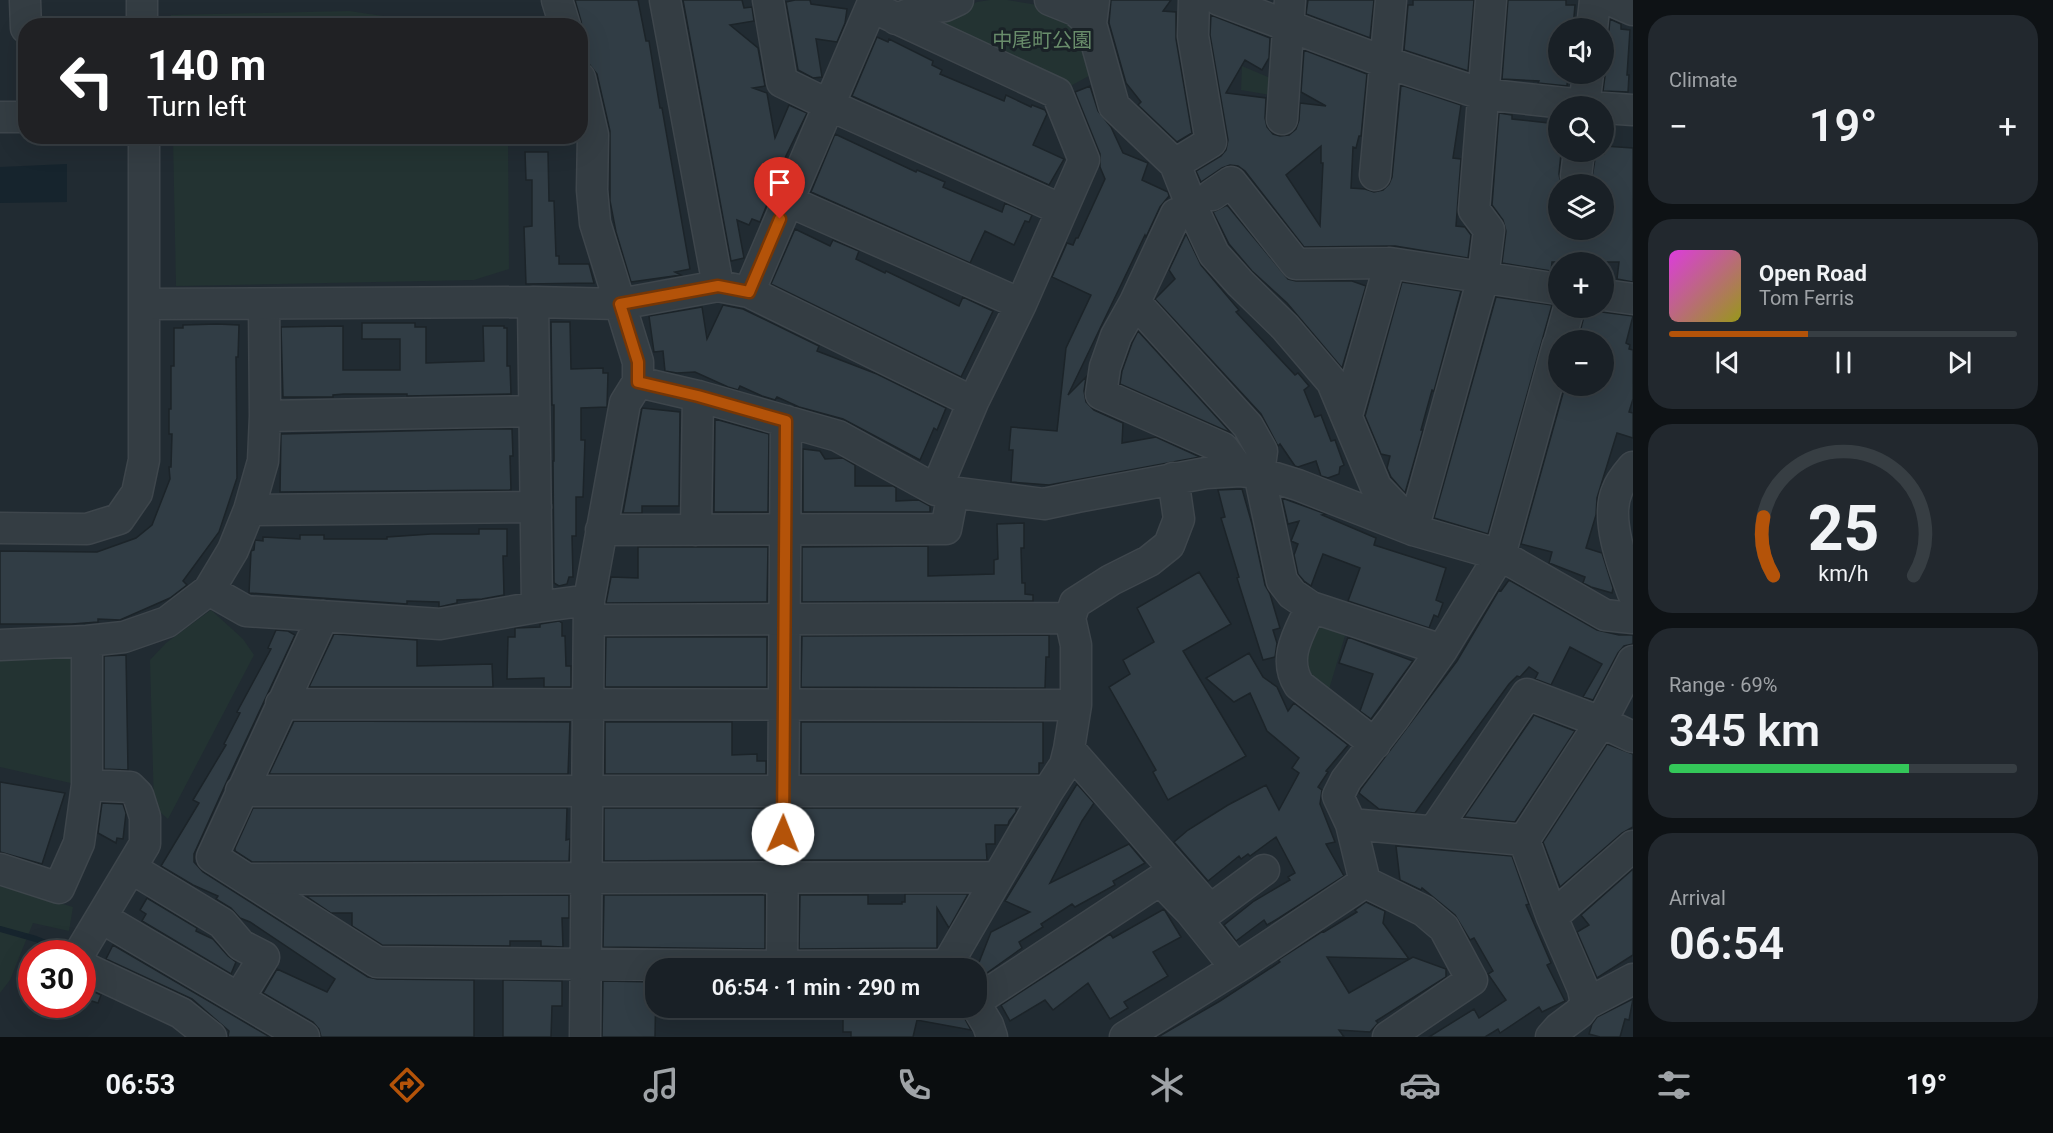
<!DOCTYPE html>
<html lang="en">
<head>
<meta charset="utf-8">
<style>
  :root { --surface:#192026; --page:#22282e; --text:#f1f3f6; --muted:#9fa3a7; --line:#373e43; --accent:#b45309 }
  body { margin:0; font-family:Roboto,"Noto Sans JP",sans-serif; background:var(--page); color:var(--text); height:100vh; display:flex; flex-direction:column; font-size:22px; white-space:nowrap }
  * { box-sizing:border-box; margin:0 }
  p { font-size:20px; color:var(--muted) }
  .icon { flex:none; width:33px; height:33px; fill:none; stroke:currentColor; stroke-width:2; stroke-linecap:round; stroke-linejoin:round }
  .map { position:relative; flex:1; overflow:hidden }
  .panel { display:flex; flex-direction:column; gap:15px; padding:15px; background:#0e1215; width:420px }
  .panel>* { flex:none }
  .top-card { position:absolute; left:18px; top:18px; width:570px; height:126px; border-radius:24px; box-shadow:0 6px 24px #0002,0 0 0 2px var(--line); background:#202124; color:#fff; overflow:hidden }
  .buttons { position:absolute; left:1548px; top:18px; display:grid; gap:12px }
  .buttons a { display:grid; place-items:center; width:66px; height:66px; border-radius:50%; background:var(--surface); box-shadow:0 6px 24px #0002,0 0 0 2px var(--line); font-size:30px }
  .speed { position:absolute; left:18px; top:940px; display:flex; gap:12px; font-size:30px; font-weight:700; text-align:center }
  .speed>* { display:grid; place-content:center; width:78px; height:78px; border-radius:50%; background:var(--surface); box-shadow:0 6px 24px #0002,0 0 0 2px var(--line); line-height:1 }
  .speed .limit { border:9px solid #d22; background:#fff; color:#111 }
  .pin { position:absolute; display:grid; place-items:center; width:51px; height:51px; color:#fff; margin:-62px -26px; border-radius:50% 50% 50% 0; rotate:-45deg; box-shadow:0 0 6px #0007 }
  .pin .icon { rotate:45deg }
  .me { position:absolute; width:66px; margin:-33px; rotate:1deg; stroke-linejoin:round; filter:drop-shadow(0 0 4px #0008) }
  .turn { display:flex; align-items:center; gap:21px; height:126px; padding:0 30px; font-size:27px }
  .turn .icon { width:78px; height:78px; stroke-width:2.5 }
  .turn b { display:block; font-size:42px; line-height:51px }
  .big { font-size:45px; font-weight:600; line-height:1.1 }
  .panel .tile { flex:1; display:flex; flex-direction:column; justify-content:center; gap:9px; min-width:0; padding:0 21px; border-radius:24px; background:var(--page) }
  .panel .dial { align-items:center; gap:0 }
  .dial svg { height:156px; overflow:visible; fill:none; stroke:var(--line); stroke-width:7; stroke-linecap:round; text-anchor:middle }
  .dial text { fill:var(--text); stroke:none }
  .song { display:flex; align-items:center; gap:18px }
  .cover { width:72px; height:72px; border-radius:9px; background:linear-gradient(135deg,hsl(300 70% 55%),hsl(60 70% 35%)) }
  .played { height:6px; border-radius:3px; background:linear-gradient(90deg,var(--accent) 40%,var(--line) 40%) }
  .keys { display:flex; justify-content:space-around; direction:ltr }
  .heat { display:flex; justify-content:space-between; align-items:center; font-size:33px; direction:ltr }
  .charge { height:9px; border-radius:4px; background:linear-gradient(90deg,#34c759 69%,var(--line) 0) }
  .trip { position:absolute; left:645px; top:958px; width:342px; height:60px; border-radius:24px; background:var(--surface); box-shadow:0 6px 24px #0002,0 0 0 2px var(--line); font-weight:600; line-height:60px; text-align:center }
  .dock { display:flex; height:96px; justify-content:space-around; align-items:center; background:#0a0d0f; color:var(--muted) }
  .dock .icon { width:42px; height:42px }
  .dock .active { color:var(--accent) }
  .dock b { font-size:27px; color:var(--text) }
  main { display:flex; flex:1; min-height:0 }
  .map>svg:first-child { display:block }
  .green { fill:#233332 }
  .water { fill:#16242d }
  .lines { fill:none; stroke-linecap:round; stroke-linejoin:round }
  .stream { stroke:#16242d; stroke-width:6 }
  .building { fill:#313d45; stroke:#1c2429; stroke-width:1.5; fill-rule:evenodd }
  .minor-casing { stroke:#3e464c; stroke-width:33 }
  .minor { stroke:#343d43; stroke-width:30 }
  .route-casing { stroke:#753606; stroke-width:15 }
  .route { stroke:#b45309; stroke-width:10 }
  .labels { text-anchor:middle; stroke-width:6; stroke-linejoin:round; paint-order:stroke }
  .park-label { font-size:20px; fill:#698d6b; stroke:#1a2227 }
</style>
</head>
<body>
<main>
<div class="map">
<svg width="1633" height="1037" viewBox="0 0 1633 1037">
  <rect width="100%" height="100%" fill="#212b32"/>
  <path class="green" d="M990,0H1007L1050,7L1082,33L1096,72L1065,89L919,20L955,13L977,2Z
    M349,11L445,25H171V15Z
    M1242,66L1277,81L1276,96L1241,90Z
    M173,137H508L509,269L474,280L176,286Z
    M211,610L243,639L254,655L168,819L154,807L150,660L166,643Z
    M1313,616L1347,629L1327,696L1300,675Z
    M77,652L75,784L0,767V654Z
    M0,885L73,907L69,931L33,923L10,980L0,993Z"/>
  <path class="water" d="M67,164V202L0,203V167Z"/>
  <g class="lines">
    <path class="stream" d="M0,929L36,939L72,954"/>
  </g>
  <path class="building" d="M575,0H638L646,41H649L660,108H662L690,269L675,272L681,275L631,282L616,232L610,201V131L597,74L589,64L581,21Z
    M683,0H742L744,8L752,7L754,21L730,25L758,48L765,86L753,88L767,93L775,138L789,105L807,113L780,168L781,169L760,222L752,219L749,225L737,220L744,258L731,261Z
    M795,0H810L811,4L847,9L845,23L837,42L816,39L822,77L813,78L798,70L786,2Z
    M1111,0H1171L1163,11L1176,12V39L1192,133L1177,142L1138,105L1141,102L1126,83L1109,23Z
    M1308,0H1374L1370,38L1306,14Z
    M1413,0H1474L1468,71L1404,50L1408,5H1413Z
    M1508,0H1566V5H1575L1573,28H1558V74H1568L1567,86L1538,83L1539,81L1502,79Z
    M1211,15L1270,38L1269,58L1262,70L1245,60L1226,93L1266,98L1265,118L1267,127L1273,134L1280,136L1289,135L1296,129L1299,120L1300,103L1326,106L1301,92L1304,50L1367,74L1361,136H1359L1356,148L1353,147L1351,188L1365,189L1374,192L1383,190L1389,184L1392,177L1401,85L1461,105L1453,158L1461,159L1456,226L1465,227L1471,235L1468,258L1395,246L1304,247L1245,171L1238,166L1230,165L1222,168L1201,182L1196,171L1221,156L1226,150L1228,140L1210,35ZM1321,146V163H1323L1320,226L1286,175Z
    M1610,19L1621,24V29L1630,30L1627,75H1629L1628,92L1603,91L1605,76L1604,40L1609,30Z
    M877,37L888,42L889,39L933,61L932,65L942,70L940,74L1004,101L1006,95L1031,107L1032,105L1045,110L1047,114L1033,145L1064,159L1049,185L852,96Z
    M1090,86L1098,111L1111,127L1123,153L1148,163L1142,180L1168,192L1169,196L1160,207L1146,237L1145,235L1068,395L1086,377L1084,391L1086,402L1094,410L1123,423L1122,443L1156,437L1200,457L1049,485L1011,482L1013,450H1009L1011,427L1057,431L1066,348L1091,295L1052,277L1067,243L1073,245L1076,238H1078L1105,179L1100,167V154L1075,92Z
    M1499,113L1512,115V119L1558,124V153H1561L1559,174L1561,184H1558L1557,230H1604V184H1591L1596,153L1604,154V146L1633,148V282L1617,279L1619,262H1552L1551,271L1502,263L1506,231L1503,220L1492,205Z
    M835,134L916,172L917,170L945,182L943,187L1002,212L1005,203L1032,215L1029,222L1025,221L1014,245L985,231L970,263L811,192Z
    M525,152H548L549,201H554L556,256H559V264H589L594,283L526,284L524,227L532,226V180H526Z
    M1227,205L1288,279L1296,281H1352L1366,286L1342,368L1287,303L1252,271L1229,244L1213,212Z
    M795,229L830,246L833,240L859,251L856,259L885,273L886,271L959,306L963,297L993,311L961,377L771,284Z
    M1186,234L1201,265L1239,310L1236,312L1295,375L1298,373L1309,386L1304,390L1315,417L1321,415L1331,441L1335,440L1344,465L1340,467L1339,474L1328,478L1321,476L1316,461L1298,467L1295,466L1280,444L1278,446L1261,414L1155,299L1175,279L1169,270Z
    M1402,282L1461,291L1434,391L1432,390L1421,430H1423L1405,493L1391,477L1387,468L1390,456L1381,454L1365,416Z
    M1496,297L1552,305L1488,534L1434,518Z
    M723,305L743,309L819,346L817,351L877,374L946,408L937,430L934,428L920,460L843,419L799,407L777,397L775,400L762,396L740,386L738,390L728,387L695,372L677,373L665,371L663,351L654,352L649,316L702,307L707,339Z
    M1586,308H1592L1602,312L1633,316L1626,343L1630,345L1629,349L1633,350V399L1629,412L1633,413V438L1617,433L1597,498L1596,515L1586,548L1602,553L1613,588L1612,593L1591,587L1583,583L1585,577L1549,563L1552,552L1521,544L1565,386H1604V340H1578Z
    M551,322H570L571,369L603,368V373H608L607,407L581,408V440H585L583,497H576V536H572L573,577H569L567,584L559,586L554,583L553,461H554V405H552Z
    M362,323H415V327H426V363L484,361L483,326H504V328H507V366H510L511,394L407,396V394H344L333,395V397H283L281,327L343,326V370H400V339H362Z
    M217,324L239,325L238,357H236L237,478L219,532L183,581L187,585L170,598L120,620L98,619V622L72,624H0V551L97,552L136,538L152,525L170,479L169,467H171L172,434H169V409H171V366H174V328H183V325Z
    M1138,331L1231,433L1120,384L1122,371L1132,343Z
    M642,408L680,412L679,506H642V513H623Z
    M715,419L769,434L768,512H714Z
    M485,429H512L513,456H510L511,490L280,492L281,434Z
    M803,449L820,451L825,459L843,458L855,465V486H893L896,488V501L919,500L930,506V512H803Z
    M1242,489L1252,524L1265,585L1270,594L1280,628L1273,630L1277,643L1275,657L1263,660L1237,578L1239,577L1221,518L1225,517L1218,490Z
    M1282,498L1326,514L1322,515L1376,538L1374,545L1446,568L1436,600L1443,603L1438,617L1434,615L1429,628L1348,601L1360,568L1323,554L1311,586L1304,581L1298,574L1294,555L1298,544L1291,541L1299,521L1288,524Z
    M1024,523V548H1021L1022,583H1025V594L1033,595V601L802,602V547L928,546V576L994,574V560L998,559L997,524Z
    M479,529H507V556H503L504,595L482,599L457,600V603L439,607V602L407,601V604L249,593L251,551L254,550L255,540L263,541V537L300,539V535H324V539H387V537L431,534H479Z
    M638,547H768L767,602L606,603L611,577L638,578Z
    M1199,572L1231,624L1183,651L1246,756L1168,800L1153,772L1156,770L1109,687L1130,674L1123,660L1154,642L1137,608Z
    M1509,580L1597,630L1619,635H1633V644L1624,646L1618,653L1593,700L1583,697L1602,664L1570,647L1551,685L1535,679L1538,673L1529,667L1520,677L1517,676L1509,684L1415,813L1379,809L1359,793L1361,789L1457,661L1499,590L1501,591Z
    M559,621L562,623V636H565L566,666H571V687H544V678L507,679L508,637H515V628L540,627V624Z
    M276,630L288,631L295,635L226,783L194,854V862L203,872L368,977L377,979L474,980V1037H321L319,1029L313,1022L263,993L277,969L327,992L335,979L250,922L240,918L231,908L216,899L218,896L193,885L161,866L199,803L193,800L226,745L224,744L240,713L237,712L271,649L268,648Z
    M334,634L417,640V666L492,664L493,687H309Z
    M1049,635V657H1046L1045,688L801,687L802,636Z
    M606,637H767V687H605Z
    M1348,637L1413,661L1371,719L1360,711L1373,674L1339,663Z
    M1249,653L1263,677L1277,687L1288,711L1294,703L1348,745L1326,771L1328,772L1318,787L1322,790L1320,804L1335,842L1326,844L1344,876L1279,918L1267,925L1264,920L1236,941L1224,925L1254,901L1290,880L1288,877L1295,873L1276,837L1250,856L1248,854L1241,859L1239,856L1208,881L1174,842L1188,830L1228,805L1266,785L1279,810L1299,773L1292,768L1299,758L1267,731L1250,693L1234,702L1206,678Z
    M126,655L128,770L104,769V656Z
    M1534,715L1575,731L1515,822L1464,817Z
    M294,721L570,722L568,774H269Z
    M605,722H732V755L757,754V761H766V774H605Z
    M801,722H1043V763H1039V774H801Z
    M1607,744L1633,754V827L1622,833L1560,887L1543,842Z
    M0,782L65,793L42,864L0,852Z
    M1077,784L1094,803L1082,821L1050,883L1129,844L1145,863L1113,881L1115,885L1075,907L1072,904L1041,924L1043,927L1019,942L1022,948L984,975L978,965L991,932L1030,912L1005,901Z
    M102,803L123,804L126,813L123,839L117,838L116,843L98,833Z
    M253,808H567L566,840L570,839L569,861L252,862L235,851V848Z
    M604,808H766V860L604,861Z
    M800,808H1016V812L1009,821L1008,825H995V844H986L987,860H800Z
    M1396,846L1512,856L1529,904L1526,905L1551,963L1547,965L1565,1001L1542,1012L1539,1007L1500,1033L1498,1029L1485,1037H1429L1474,1009L1479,1018L1506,1000L1488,974L1493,971L1474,938L1470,940L1455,915L1422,888L1421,890L1400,880Z
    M1633,869V955L1597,978L1577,932L1589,925L1581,915Z
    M905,894H968L949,928L937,908V948L799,949L800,895H868V904H902V902H905Z
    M569,895V918H562L563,947L541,946V941H510V946L382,945L352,926V913H331L306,896Z
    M604,895H765V949L603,947Z
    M147,898L197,928L196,931L213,939L228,956L236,962L231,974L142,921L146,914L140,910Z
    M1366,902L1385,911L1383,923L1409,959L1327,957L1349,993L1413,957L1446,969V977L1376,1021L1378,1023L1370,1032L1339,1030L1344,1037H1158L1220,1001L1280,962L1278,960L1323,931L1324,932L1357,912L1355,910Z
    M1164,909L1181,937L1153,952L1168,976L1124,1002L1128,1008L1110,1019L1088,983L1053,1010L1045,1000L1010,1021L1001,1005L1110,934L1113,938Z
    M113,945L270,1037H228L229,1031L192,999L106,959Z
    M503,980L562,981V1006H552L551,1037H503Z
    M603,981L656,982L655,1037H602Z
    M82,986L101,995L98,1003L82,998Z
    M1633,999L1629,1020L1625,1019L1620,1037H1600L1589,1034L1592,1024L1597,1017Z
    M870,1008H959L971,1030L917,1020L913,1037H851V1032H843V1009Z"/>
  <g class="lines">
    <g class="minor-casing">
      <path id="minor" d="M25,0L26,28
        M142,0V26
        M557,0L565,26
        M665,0L718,286
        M768,0L782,82L829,105L1062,210
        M1050,0L1075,10L1091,24
        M1094,0L1091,24L1114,106L1175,164L1192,207L1214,254L1240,283L1285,327L1332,382L1376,487L1398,510L1411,527
        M1219,0L1385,62L1482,94L1593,106
        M1610,0L1633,10
        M872,7L1057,93L1084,160L1021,304L973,402L936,490
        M896,19L925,8L945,6L958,0
        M1592,28L1595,0
        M580,78L593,135L592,190L595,223L638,362V382L625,403L589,600L585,1037
        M1584,106L1588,74
        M1604,108L1633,110
        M0,117H26
        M1282,119L1290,0
        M1175,164L1211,142L1193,36L1194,0
        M1375,175L1391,0
        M1576,176L1579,152
        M1212,195L1231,182L1296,264L1390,263L1558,289
        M788,201L1021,304
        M1176,214L1135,302L1116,336L1105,367L1101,394L1223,448L1240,471
        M749,292L874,0
        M1604,295L1633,299
        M533,302L537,607
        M1135,302L1248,426L1262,451L1259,473L1282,581L1292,594L1311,607C1299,633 1282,658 1299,685L1375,744
        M144,304L533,302L620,304L718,286L749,292L973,402
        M1560,340L1569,308
        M638,382L698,396L838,436L936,490L1044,504L1077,497L1206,473L1240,471L1259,473L1298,485L1413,530L1500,555L1605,615L1633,618
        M1347,415L1390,263
        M265,416L534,411
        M1633,467C1627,474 1620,482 1617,491C1605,519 1623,566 1633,593
        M249,510L536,507
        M0,528L87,529L119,519L137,493L144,460V136
        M601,530L946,529L953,493
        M696,530L698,396
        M1413,530L1483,278L1489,230L1474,210L1491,0
        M209,590L246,611L440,624L537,607L589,600
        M1311,607L1442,650
        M323,616L212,857L377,962L782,966L947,965
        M589,620L1070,618
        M0,645L87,641L124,637L167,622L209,590L233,550L249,510L263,461L265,416L264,304
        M281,704L1076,705
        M1069,749L1210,910L1264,870
        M241,791H1048
        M1351,824L1524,840L1552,917L1583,989L1586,1004
        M1434,831L1527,694L1601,722L1633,737
        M1524,840L1601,722L1633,661
        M131,868L222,923L241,945L264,957L239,998
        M0,869L59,888L79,843L87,785V641
        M247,879L998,877
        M1552,917L1633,846
        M102,918L304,1037
        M79,954L145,844V817L138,795L130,787L87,785
        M82,963L87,969L181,1013L211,1037
        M782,966L786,421
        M949,969L947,965L1048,791L1065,765L1069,749L1076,705V645L1070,618L1075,603L1111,580L1149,561L1169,545L1179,519L1173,478
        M976,1001L1160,880L1190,911L1236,968
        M976,1005L988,1025L992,1037
        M1125,1037L1242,964L1365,882
        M1388,1037L1472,980L1444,928L1424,911L1365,882L1351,824L1338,796L1346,780L1394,718L1442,650L1500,555L1558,345
        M1551,1037L1559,1028L1579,1013L1586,1004L1633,979"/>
    </g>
    <use href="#minor" class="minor"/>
  </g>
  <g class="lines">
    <g class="route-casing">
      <path id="route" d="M780,219L749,292L718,286L620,304L638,362V382L698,396L786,421L783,834"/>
    </g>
    <use href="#route" class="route"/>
  </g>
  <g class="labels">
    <g class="park-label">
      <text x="1042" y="47">中尾町公園</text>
    </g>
  </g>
</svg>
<div class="buttons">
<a><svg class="icon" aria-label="sound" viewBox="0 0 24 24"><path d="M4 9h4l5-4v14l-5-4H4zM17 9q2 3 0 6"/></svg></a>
<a><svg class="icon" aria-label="search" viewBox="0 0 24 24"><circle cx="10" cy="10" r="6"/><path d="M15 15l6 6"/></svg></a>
<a><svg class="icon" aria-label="layers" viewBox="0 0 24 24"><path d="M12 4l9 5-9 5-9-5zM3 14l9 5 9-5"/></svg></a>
<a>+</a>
<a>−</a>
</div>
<div class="speed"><div class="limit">30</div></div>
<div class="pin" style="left:780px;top:219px;background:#d93025"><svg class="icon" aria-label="arrive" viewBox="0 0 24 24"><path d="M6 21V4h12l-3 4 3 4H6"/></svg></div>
<svg class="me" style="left:783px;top:834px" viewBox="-20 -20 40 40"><circle r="19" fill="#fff"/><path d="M0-13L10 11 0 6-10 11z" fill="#b45309"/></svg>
<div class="trip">06:54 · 1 min · 290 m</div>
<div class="top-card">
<div class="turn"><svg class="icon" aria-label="left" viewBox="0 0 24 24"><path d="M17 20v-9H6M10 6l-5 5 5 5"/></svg><div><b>140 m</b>Turn left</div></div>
</div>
</div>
<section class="panel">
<div class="tile"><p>Climate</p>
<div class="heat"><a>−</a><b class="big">19°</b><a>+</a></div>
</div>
<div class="tile">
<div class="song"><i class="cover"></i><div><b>Open Road</b><p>Tom Ferris</p></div></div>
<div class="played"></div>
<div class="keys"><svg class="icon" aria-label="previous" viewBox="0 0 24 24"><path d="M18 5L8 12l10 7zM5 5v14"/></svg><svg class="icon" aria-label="pause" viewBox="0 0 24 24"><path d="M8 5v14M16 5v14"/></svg><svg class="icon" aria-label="next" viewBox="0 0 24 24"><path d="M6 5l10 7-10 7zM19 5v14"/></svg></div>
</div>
<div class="tile dial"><svg viewBox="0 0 100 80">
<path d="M14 69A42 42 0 1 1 86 69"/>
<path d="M14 69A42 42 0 0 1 9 39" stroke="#b45309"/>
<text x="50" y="56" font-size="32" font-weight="700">25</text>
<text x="50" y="72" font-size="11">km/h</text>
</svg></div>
<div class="tile"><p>Range · 69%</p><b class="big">345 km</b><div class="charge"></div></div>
<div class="tile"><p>Arrival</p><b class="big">06:54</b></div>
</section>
</main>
<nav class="dock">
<b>06:53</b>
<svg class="icon active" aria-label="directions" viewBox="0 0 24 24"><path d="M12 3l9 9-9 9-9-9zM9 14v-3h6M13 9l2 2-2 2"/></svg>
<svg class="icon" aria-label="music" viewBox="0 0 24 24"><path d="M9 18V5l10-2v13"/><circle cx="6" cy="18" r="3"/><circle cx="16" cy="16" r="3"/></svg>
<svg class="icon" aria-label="phone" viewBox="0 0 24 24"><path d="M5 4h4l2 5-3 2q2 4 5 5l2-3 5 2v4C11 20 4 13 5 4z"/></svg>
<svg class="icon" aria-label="climate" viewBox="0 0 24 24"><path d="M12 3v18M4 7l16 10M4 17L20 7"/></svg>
<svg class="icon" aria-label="car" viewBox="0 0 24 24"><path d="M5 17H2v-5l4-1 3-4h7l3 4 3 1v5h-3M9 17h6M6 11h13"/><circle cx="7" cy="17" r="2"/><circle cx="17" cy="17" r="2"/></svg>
<svg class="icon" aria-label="filters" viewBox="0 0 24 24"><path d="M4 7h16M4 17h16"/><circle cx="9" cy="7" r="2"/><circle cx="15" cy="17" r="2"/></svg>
<b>19°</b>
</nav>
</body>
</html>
